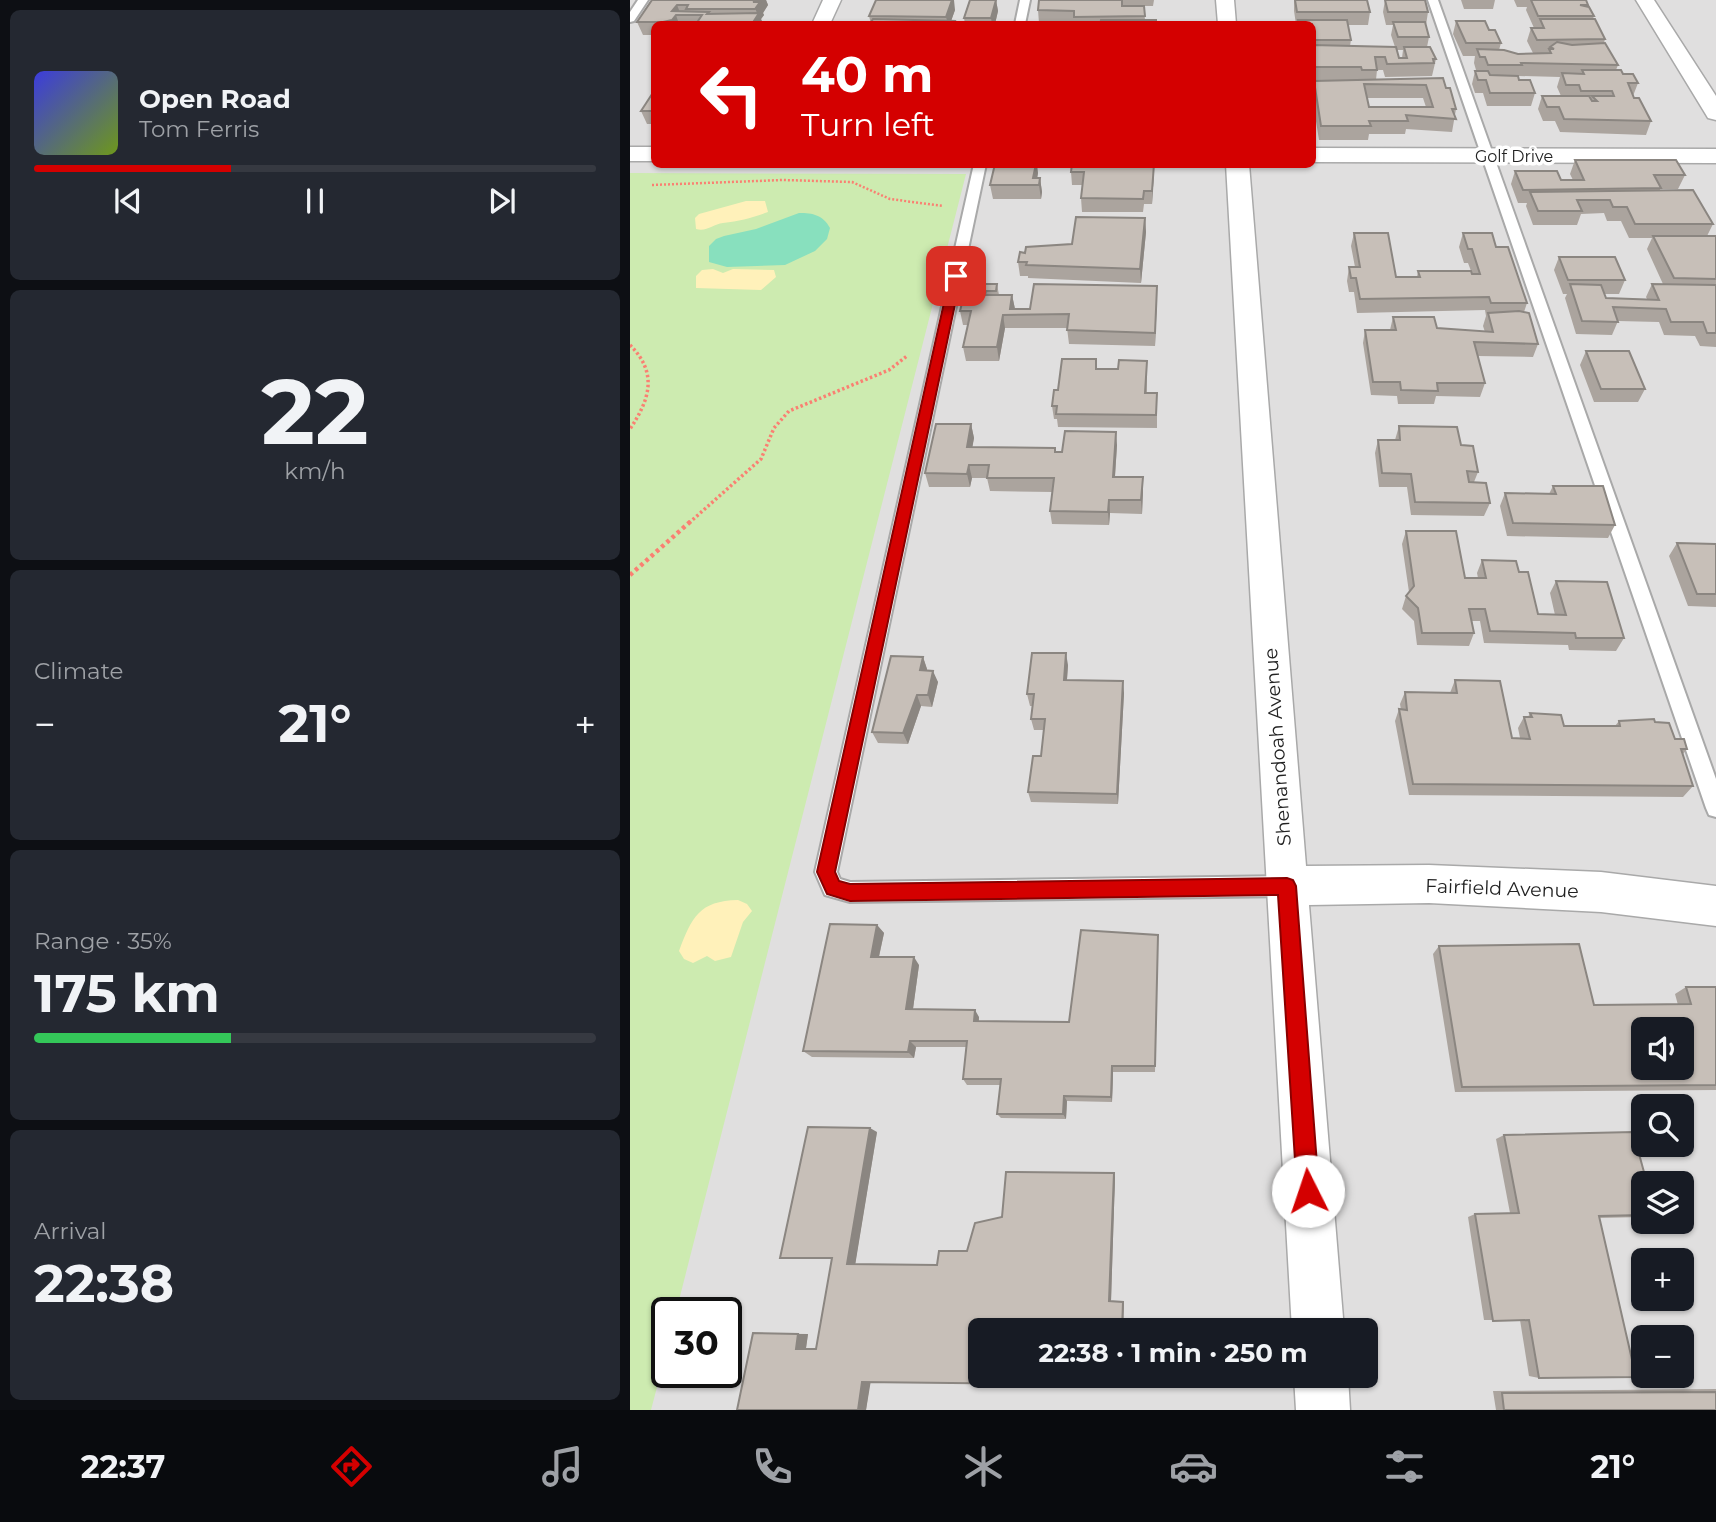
<!DOCTYPE html>
<html lang="en">
<head>
<meta charset="utf-8">
<style>
  :root { --surface:#171b24; --page:#242831; --text:#f1f3f6; --muted:#9ea1a6; --line:#363941; --accent:#d40000 }
  body { margin:0; font-family:Montserrat,sans-serif; background:var(--page); color:var(--text); height:100vh; display:flex; flex-direction:column; font-size:26px; white-space:nowrap }
  * { box-sizing:border-box; margin:0 }
  p { font-size:23px; color:var(--muted) }
  .icon { flex:none; width:38px; height:38px; fill:none; stroke:currentColor; stroke-width:2; stroke-linecap:round; stroke-linejoin:round }
  .map { position:relative; flex:1; overflow:hidden }
  .side { display:flex; flex-direction:column; gap:10px; padding:10px; background:#0d0f14; width:630px }
  .side>* { flex:none }
  .banner { position:absolute; left:21px; top:21px; width:665px; height:147px; border-radius:10px; box-shadow:0 2px 5px #0004; background:#d40000; color:#fff; overflow:hidden }
  .tools { position:absolute; left:1001px; top:1017px; display:grid; gap:14px }
  .tools a { display:grid; place-items:center; width:63px; height:63px; border-radius:10px; background:var(--surface); box-shadow:0 2px 5px #0004; font-size:35px }
  .speed { position:absolute; left:21px; top:1297px; display:flex; gap:14px; font-size:35px; font-weight:700; text-align:center }
  .speed>* { display:grid; place-content:center; width:91px; height:91px; border-radius:50%; background:var(--surface); box-shadow:0 2px 5px #0004; line-height:1 }
  .speed .limit { border:4px solid #111; border-radius:10px; background:#fff; color:#111 }
  .pin { position:absolute; display:grid; place-items:center; width:60px; height:60px; color:#fff; margin:-30px; border-radius:14px; box-shadow:0 4px 10px #0006 }
  .me { position:absolute; width:77px; margin:-38px; rotate:356deg; stroke-linejoin:round; filter:drop-shadow(0 0 5px #0008) }
  .turn { display:flex; align-items:center; gap:24px; height:147px; padding:0 35px; font-size:32px }
  .turn .icon { width:91px; height:91px; stroke-width:2.5 }
  .turn b { display:block; font-size:49px; line-height:60px }
  .big { font-size:52px; font-weight:700; line-height:1.1 }
  .side .widget { flex:1; display:flex; flex-direction:column; justify-content:center; gap:10px; min-width:0; padding:0 24px; border-radius:10px; background:var(--page) }
  .side .dial { align-items:center; gap:0 }
  .dial b { font-size:91px; line-height:1 }
  .song { display:flex; align-items:center; gap:21px }
  .cover { width:84px; height:84px; border-radius:10px; background:linear-gradient(135deg,hsl(240 70% 55%),hsl(80 70% 35%)) }
  .played { height:7px; border-radius:4px; background:linear-gradient(90deg,var(--accent) 35%,var(--line) 35%) }
  .keys { display:flex; justify-content:space-around; direction:ltr }
  .heat { display:flex; justify-content:space-between; align-items:center; font-size:38px; direction:ltr }
  .charge { height:10px; border-radius:5px; background:linear-gradient(90deg,#34c759 35%,var(--line) 0) }
  .trip { position:absolute; left:338px; top:1318px; width:410px; height:70px; border-radius:10px; background:var(--surface); box-shadow:0 2px 5px #0004; font-weight:700; line-height:70px; text-align:center }
  .tab-bar { display:flex; height:112px; justify-content:space-around; align-items:center; background:#090b0e; color:var(--muted) }
  .tab-bar .icon { width:49px; height:49px }
  .tab-bar .active { color:var(--accent) }
  .tab-bar b { font-size:32px; color:var(--text) }
  main { display:flex; flex:1; min-height:0 }
  .map>svg:first-child { display:block }
  .residential { fill:#e0dfdf; fill-rule:evenodd }
  .grass { fill:#cdebb0 }
  .sand { fill:#fff1ba }
  .pitch { fill:#88e0be }
  .lines { fill:none; stroke-linecap:round; stroke-linejoin:round }
  .lane-casing { stroke:#a9a9a9; stroke-width:4 }
  .street-casing { stroke:#a9a9a9; stroke-width:3 }
  .path-far2 { stroke:#fa8072; stroke-width:2.5; stroke-dasharray:2 2; stroke-linecap:butt }
  .path-far1 { stroke:#fa8072; stroke-width:3.5; stroke-dasharray:2.5 2.5; stroke-linecap:butt }
  .path { stroke:#fa8072; stroke-width:4.5; stroke-dasharray:3.5 3.5; stroke-linecap:butt }
  .lane { fill:#fff; fill-rule:evenodd }
  .street { fill:#fff; fill-rule:evenodd }
  .wall { fill:#aba49e; fill-rule:evenodd }
  .shaded-wall { fill:#8b8681 }
  .building { fill:#c7bfb8; stroke:#8b8681; stroke-width:2; fill-rule:evenodd }
  .route { fill:#d40000; stroke:#8a0000; stroke-width:2 }
  .labels { text-anchor:middle; stroke-width:7; stroke-linejoin:round; paint-order:stroke }
  .far-street-label { font-size:16px; fill:#222; stroke:#fff }
  .street-label { font-size:19px; fill:#222; stroke:#fff }
</style>
</head>
<body>
<main>
<section class="side">
<div class="widget">
<div class="song"><i class="cover"></i><div><b>Open Road</b><p>Tom Ferris</p></div></div>
<div class="played"></div>
<div class="keys"><svg class="icon" aria-label="previous" viewBox="0 0 24 24"><path d="M18 5L8 12l10 7zM5 5v14"/></svg><svg class="icon" aria-label="pause" viewBox="0 0 24 24"><path d="M8 5v14M16 5v14"/></svg><svg class="icon" aria-label="next" viewBox="0 0 24 24"><path d="M6 5l10 7-10 7zM19 5v14"/></svg></div>
</div>
<div class="widget dial"><b>22</b><p>km/h</p></div>
<div class="widget"><p>Climate</p>
<div class="heat"><a>−</a><b class="big">21°</b><a>+</a></div>
</div>
<div class="widget"><p>Range · 35%</p><b class="big">175 km</b><div class="charge"></div></div>
<div class="widget"><p>Arrival</p><b class="big">22:38</b></div>
</section>
<div class="map">
<svg width="1086" height="1410" viewBox="0 0 1086 1410">
  <rect width="100%" height="100%" fill="#f2efe9"/>
  <path class="residential" d="M0,0H1086V1410H0ZM24,24H682V164H24ZM1013,1029H1052V1068H1013ZM1013,1106H1052V1144H1013ZM1013,1183H1052V1222H1013ZM1013,1260H1052V1298H1013ZM37,1312H96V1372H37ZM350,1330H735V1376H350ZM1013,1337H1052V1376H1013Z"/>
  <path class="grass" d="M0,173L336,174L46,1312H37V1349L21,1410H0Z"/>
  <path class="sand" d="M116,201H135L138,212C122,218 110,221 93,223C83,224 77,232 66,229L65,218L69,214Z
    M83,269L93,273L103,269L144,270L146,277L131,290L66,288V276L72,270Z
    M108,900L117,904L122,911L113,922L101,957L85,961L77,956L63,963L54,959L49,951C62,917 69,901 108,900Z"/>
  <path class="pitch" d="M169,213C183,213 193,215 200,228L197,239L185,251L155,265L97,267L79,262V246L86,239L94,236L126,229Z"/>
  <g class="lines">
    <g class="lane-casing">
      <path id="lane" d="M8,0H18L4,21L0,22V12Z
        M390,0H400L395,24H385Z
        M798,0H808L1086,779V817L1079,815L1076,808Z
        M344,164H356L207,872L210,879L220,882L657,876L665,879L668,886L665,893L657,896L220,902L195,895L185,872Z"/>
    </g>
    <g class="street-casing">
      <path id="street" d="M193,0H211L200,24H182Z
        M586,0H604L606,24H588Z
        M1006,0H1024L1086,96V120L1078,118L1075,113Z
        M0,147H24V161H0Z
        M682,148L1086,149V163L682,162Z
        M596,164H619L676,866L799,865L971,872L1086,886V926L971,912L799,903L679,905L714,1330H662Z
        M664,1376H718L720,1410H666Z"/>
    </g>
    <path class="path-far2" d="M22,185L153,180L222,182L260,199L313,206"/>
    <path class="path-far1" d="M0,345C28,373 20,399 0,429
      M59,523L131,459L144,428L159,411L259,370L277,356"/>
    <path class="path" d="M0,575L61,521"/>
    <use href="#lane" class="lane"/>
    <use href="#street" class="street"/>
  </g>
  <path class="wall" d="M21,0H136L138,5L133,13L134,15L131,19L133,24H24V35H13L7,22Z
    M340,0H366L368,11L365,24H335L334,18Z
    M409,0H524L523,6H514L515,20L526,24H444L409,23L408,10Z
    M664,0H737L740,12L738,25H718L721,40L720,46L765,47L761,35L763,25H756L753,12L755,0L798,12L796,25L799,37L797,47L806,59L802,76L755,77L753,70H747L746,80L813,78L816,88L826,109L822,132L776,129L775,134H739L738,140H689L682,96L684,81L724,80H682V24H666L664,11ZM767,50H773L772,58H769ZM737,98H793L796,107H739Z
    M831,0H865L863,9H834Z
    M884,0H956L958,5L957,6L964,16L963,19L975,39L974,43L988,65L986,70L1008,83L1003,96L1021,121L1016,135L930,132L925,121H913L908,109L912,96H931L927,87L930,77L889,76V80L905,93L901,106H857L853,93H845L842,84L845,71L852,70H846L844,63L845,56H833L823,34L826,21L859,30L871,43L869,50L888,54L918,53H903L897,41L901,28H904L896,10L897,7H887Z
    M325,10L321,21L241,24L239,16Z
    M24,91V124H17L11,111Z
    M945,160L1055,175L1048,189H1030V190L1083,224L1077,236H1086V347L1070,346L1065,336L1034,335L1029,322L988,321L982,335L946,334L935,298L937,294H933L924,270L929,257L995,280L989,294H974L976,298L1017,299L1016,297L1022,284H1033L1017,249L1022,238H999L991,221H977L974,213L951,214L947,225H903L896,206L897,203H888L881,184L885,171L931,180H943L940,174Z
    M524,171L522,204H514L513,212H452L451,198L453,185H442L441,172Z
    M408,173L407,178H410L412,192L411,199H363L360,185Z
    M515,218L516,232L511,283L398,278V276H390L388,262L395,253L442,244Z
    M724,233L766,277H787L788,271H841L838,263H834L829,247L833,233L866,247L897,303L894,312L908,344L903,357L848,356L855,383L850,397L806,396L804,404H768L767,396L741,395L733,343L735,330H760L763,317L807,328L855,332L853,326L856,316L855,310L727,313L724,292H719L717,281L719,267H725L721,246Z
    M367,284L369,295H382L385,309H400L527,286L525,346L439,344L437,328H375L369,361H336L333,347L338,325H333L330,311Z
    M956,351L1015,389L1008,402H964L950,365Z
    M466,359L467,369H488L517,361V393L527,407V428L428,427L427,419H424L422,406L428,390Z
    M341,424L344,438L342,447L425,448L426,452H432L487,445L485,477L513,490L512,514L480,513L479,525L422,524L420,511L423,492L360,491L357,478H342L340,487H299L295,473Z
    M769,426L831,445L848,472L844,482L860,503L854,516L781,515L777,487H749L745,453L748,440H765Z
    M923,486L985,525L978,538L877,536L870,506L875,493L919,494Z
    M776,531L835,578H848L847,573L852,560L889,572L908,614L925,615L920,593L926,581L994,638L986,651L939,650L938,645L854,643L850,621H842L844,633L839,646L787,645L784,621L772,609L776,596L779,592L772,544Z
    M1047,543L1086,544V607L1058,606L1039,556Z
    M293,657L297,669V670L308,682L302,707L291,706L278,744L248,743L242,732Z
    M438,665L437,680L494,693L488,804L401,802L398,792L411,756L414,730H404L401,719L403,706H400L397,694Z
    M825,680L882,738H890L888,728L894,717H898L900,713L934,726H985L989,721L1025,722L1057,749L1053,754L1063,786L1053,797L779,795L765,721L769,709L771,710L770,704L775,692L820,693Z
    M247,925L254,933L249,957L289,965L283,1009L349,1017V1021L439,1022L528,943L525,1072H483L482,1102L437,1101L436,1119L371,1118L367,1114L371,1085H337L333,1079L336,1047H286L284,1058L182,1057L173,1051Z
    M809,946L964,1005H1048L1045,994L1056,987H1086V1090L825,1092L803,954Z
    M247,1132L225,1264L307,1265L337,1251L372,1217L484,1173L485,1177L481,1301L494,1302L350,1376H492V1384L240,1382L236,1410H107L123,1333L178,1334L176,1348H187L202,1259H161L150,1258Z
    M874,1135L1013,1183V1217L969,1218L909,1378L899,1376L890,1320H854L838,1217L845,1214L880,1213L866,1139Z
    M1086,1389V1410H866L863,1391Z"/>
  <path class="shaded-wall" d="M130,0H136L138,5L133,13L134,15L131,19L133,24H122L128,16L123,2Z
    M322,0H324L325,10L320,24H318L316,17Z
    M366,0L368,11L365,24H362L361,18Z
    M47,5L51,15H46L49,24H34L33,22Z
    M406,164H407L408,173L406,185L403,178Z
    M524,164V171L522,204V191Z
    M410,178L412,192L411,199L409,185Z
    M515,218L516,232L511,283L510,269Z
    M527,286V299L525,346V333Z
    M382,295L385,309H380Z
    M373,315L375,328L369,361L367,347Z
    M341,424L344,438L340,461L337,447Z
    M486,432L487,445L484,490L483,477Z
    M339,465L342,478L340,487L337,474Z
    M513,477V490L512,514L511,500Z
    M479,500L480,513L479,525L478,512Z
    M436,653L438,665L436,692L434,680Z
    M293,657L297,669L294,682L290,670Z
    M303,671L308,682L302,707L298,695Z
    M493,681L494,693L488,804L487,794Z
    M287,695L291,706L278,744L273,733Z
    M247,925L254,933L247,965L241,957Z
    M284,957L289,965L282,1016L276,1009Z
    M345,1010L349,1017L348,1028L344,1021Z
    M280,1041L286,1047L284,1058L278,1052Z
    M482,1066L483,1072L482,1102L481,1097Z
    M434,1096L437,1101L436,1119L433,1114Z
    M240,1128L247,1132L225,1266L217,1264Z
    M484,1173L485,1177L481,1301H479Z
    M493,1302H494L493,1330H492Z
    M168,1334H178L176,1348L166,1349Z
    M241,1380L236,1410H228L232,1382Z"/>
  <path class="building" d="M22,0H130L123,2H130L125,9H56L58,5H47L42,11L79,12L77,14L129,13L122,24H66L72,15H46L42,20L33,22H7Z
    M246,0H322L316,17L239,16Z
    M340,0H366L361,18H334Z
    M409,0H492V6H514L515,16L444,17V11L408,10Z
    M665,0H737L740,12H667Z
    M755,0H795L798,12H758Z
    M901,0H956L958,5H950L959,7L964,16H908Z
    M243,19L325,21L324,24H240Z
    M910,19H965L975,39L907,40L901,28H914Z
    M471,20H526V24H470Z
    M668,20H717L721,40H682V24H669Z
    M826,21H855L859,30H865L871,43H836Z
    M336,22H363L362,24H336Z
    M763,22H795L799,37H768Z
    M927,42L942,45L975,43L988,65L891,63L892,65H858L855,57H850L847,49L874,50L888,54L921,53L919,49H924L920,47Z
    M682,45L766,47L769,58H777L774,47H800L806,59H803L804,63L757,64L755,57H745L747,70H732L731,67H682Z
    M952,70H991L993,74H1003L1008,83H998L1004,98H1009L1021,121L934,119L929,107H917L912,96H959L962,101H967L962,96H984L982,91H951L949,85H936L932,73L954,74Z
    M845,71H858L860,75L888,76L889,80H900L905,93H860L856,80H848Z
    M813,78L816,88H820L826,109H822L826,119L776,115L778,121H739L741,126H691L684,81ZM734,84L796,85L803,107H739Z
    M24,91V111H11Z
    M945,160H1046L1055,175H1024L1031,188L893,190L885,171H927L931,180H954Z
    M365,164H406L403,178H410L409,185H360Z
    M442,164H524L522,191H514L513,199L451,198L454,172H441Z
    M1063,190L1083,224H1005L997,207H983L980,200H947L952,211H908L900,192Z
    M446,217L515,218L510,269L396,265L397,262H388L390,252L395,253L396,247L442,244Z
    M724,233H758L766,277H790L788,271H841L842,274H850L842,249H838L833,233H862L866,247H878L897,303H861L859,297L730,299L726,278H721L719,267H730Z
    M1023,236H1086V279L1044,278Z
    M929,257H985L995,280H938Z
    M354,284H367L366,291H356L355,295H382L380,309H400L404,284L527,286L525,333L437,330L439,314L373,315L367,347H333L341,311H330L335,291H352Z
    M940,284L971,285L976,298L1029,300L1022,284L1086,285V333H1077L1073,322H1041L1036,309L983,307L988,322L952,321Z
    M889,311L899,313L908,344L844,342L855,383H807L808,391L771,390L770,382H743L735,330H766L763,317H804L807,328L863,332L858,313Z
    M956,351H999L1015,389H971Z
    M432,359H466V369H488L489,360L517,361L515,393H527L526,415L426,414L427,406H422L424,390H428Z
    M306,424H341L337,447L425,448V452H432L435,431L486,432L483,477H513L511,500H479L478,512L420,511L424,478H357L359,465H339L337,474L295,473Z
    M769,426L827,427L831,445L843,446L848,472L837,471L839,482L856,483L860,503L785,502L781,474L752,473L748,440H770Z
    M923,486H973L985,525L883,523L875,493L926,494Z
    M776,531H826L835,578H856L852,560L886,561L889,572H898L908,614L936,615L926,581L977,582L994,638H946L945,633L860,631L855,609H839L844,633H792L788,608L776,596L784,586Z
    M1047,543L1086,544V594H1067Z
    M402,653H436L434,680L493,681L487,794L398,792L403,756H411L415,719H401L404,694H397Z
    M261,656L293,657L290,670L303,671L298,695H287L273,733L242,732Z
    M825,680L870,681L882,738L900,739L894,717H902L900,713L931,715L934,726H990L989,721L1024,719L1025,722L1039,723L1045,739H1054L1057,749H1051L1063,786L783,784L769,709L777,710L775,692L827,693Z
    M200,924L247,925L241,957H284L276,1009L345,1010L344,1021L439,1022L451,930L528,935L525,1066H482L481,1097L434,1096L433,1114H367L371,1079H333L337,1041H280L278,1052L173,1051Z
    M949,944L964,1005L1061,1004L1056,987H1086V1085L832,1087L809,946ZM1013,1029H1052V1068H1013Z
    M178,1127L240,1128L217,1264L307,1265L309,1251H337L345,1223L372,1217L376,1172L484,1173L479,1301L493,1302L492,1330H350V1376H490V1385L232,1382L228,1410H107L123,1333L168,1334L166,1349H186L202,1258H150Z
    M1003,1132L1017,1183H1013V1215L969,1216L1006,1377L909,1378L899,1320L863,1321L845,1214L889,1213L874,1135Z
    M1086,1392V1410H874L872,1393Z"/>
  <path class="route" d="M326,273L331,276L205,872L209,881L220,884L657,878L663,880L666,886L689,1191L686,1199L678,1202L671,1199L667,1191L648,895L220,901L197,894L187,872L320,276Z"/>
  <g class="labels">
    <g class="far-street-label">
      <text x="884" y="162">Golf Drive</text>
    </g>
    <g class="street-label">
      <text transform="translate(647 747) rotate(-94)" y="7">Shenandoah Avenue</text>
      <text transform="translate(872 888) rotate(2)" y="7">Fairfield Avenue</text>
    </g>
  </g>
</svg>
<div class="tools">
<a><svg class="icon" aria-label="sound" viewBox="0 0 24 24"><path d="M4 9h4l5-4v14l-5-4H4zM17 9q2 3 0 6"/></svg></a>
<a><svg class="icon" aria-label="search" viewBox="0 0 24 24"><circle cx="10" cy="10" r="6"/><path d="M15 15l6 6"/></svg></a>
<a><svg class="icon" aria-label="layers" viewBox="0 0 24 24"><path d="M12 4l9 5-9 5-9-5zM3 14l9 5 9-5"/></svg></a>
<a>+</a>
<a>−</a>
</div>
<div class="speed"><div class="limit">30</div></div>
<div class="pin" style="left:326px;top:276px;background:#d93025"><svg class="icon" aria-label="arrive" viewBox="0 0 24 24"><path d="M6 21V4h12l-3 4 3 4H6"/></svg></div>
<svg class="me" style="left:678px;top:1191px" viewBox="-20 -20 40 40"><circle r="19" fill="#fff"/><path d="M0-13L10 11 0 6-10 11z" fill="#d40000"/></svg>
<div class="trip">22:38 · 1 min · 250 m</div>
<div class="banner">
<div class="turn"><svg class="icon" aria-label="left" viewBox="0 0 24 24"><path d="M17 20v-9H6M10 6l-5 5 5 5"/></svg><div><b>40 m</b>Turn left</div></div>
</div>
</div>
</main>
<nav class="tab-bar">
<b>22:37</b>
<svg class="icon active" aria-label="directions" viewBox="0 0 24 24"><path d="M12 3l9 9-9 9-9-9zM9 14v-3h6M13 9l2 2-2 2"/></svg>
<svg class="icon" aria-label="music" viewBox="0 0 24 24"><path d="M9 18V5l10-2v13"/><circle cx="6" cy="18" r="3"/><circle cx="16" cy="16" r="3"/></svg>
<svg class="icon" aria-label="phone" viewBox="0 0 24 24"><path d="M5 4h4l2 5-3 2q2 4 5 5l2-3 5 2v4C11 20 4 13 5 4z"/></svg>
<svg class="icon" aria-label="climate" viewBox="0 0 24 24"><path d="M12 3v18M4 7l16 10M4 17L20 7"/></svg>
<svg class="icon" aria-label="car" viewBox="0 0 24 24"><path d="M5 17H2v-5l4-1 3-4h7l3 4 3 1v5h-3M9 17h6M6 11h13"/><circle cx="7" cy="17" r="2"/><circle cx="17" cy="17" r="2"/></svg>
<svg class="icon" aria-label="filters" viewBox="0 0 24 24"><path d="M4 7h16M4 17h16"/><circle cx="9" cy="7" r="2"/><circle cx="15" cy="17" r="2"/></svg>
<b>21°</b>
</nav>
</body>
</html>
